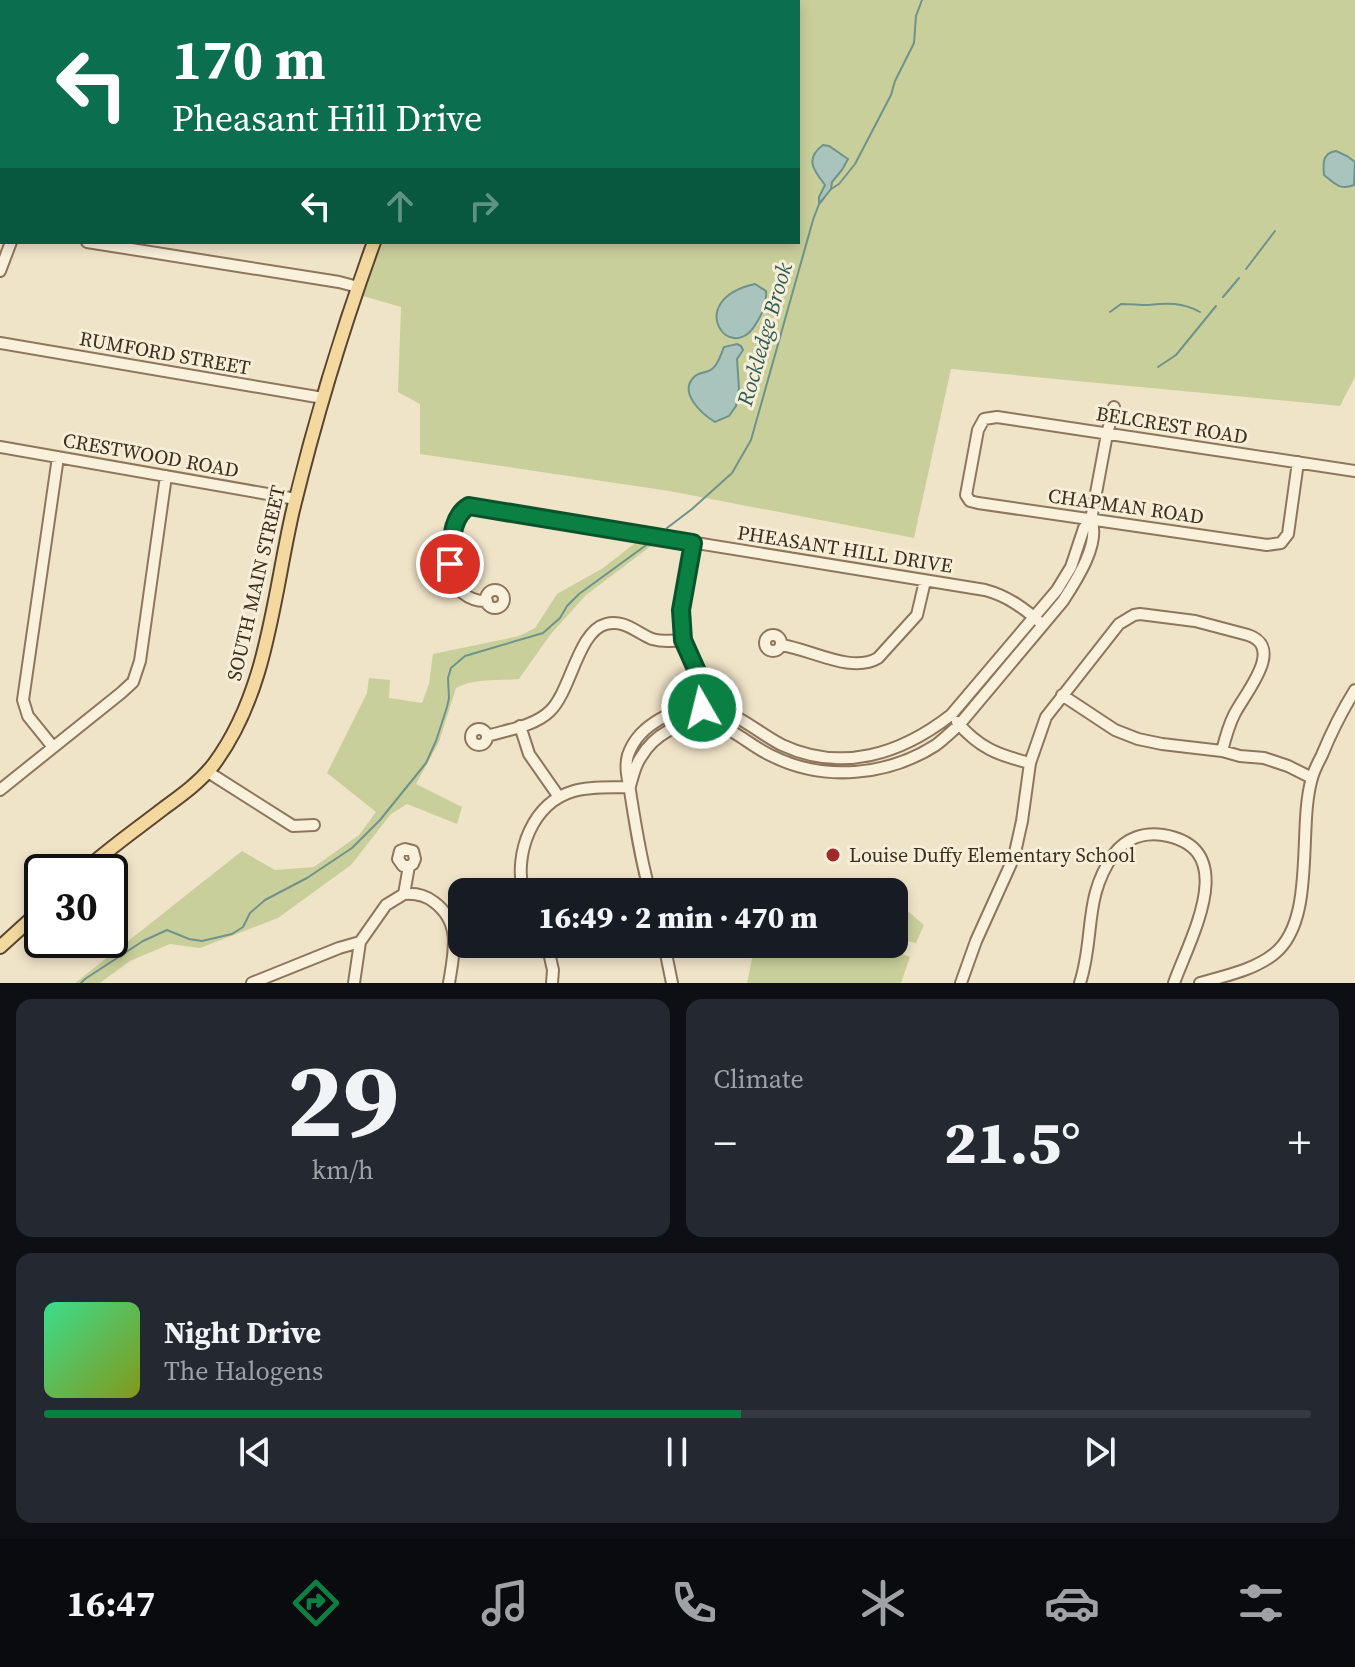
<!DOCTYPE html>
<html lang="en">
<head>
<meta charset="utf-8">
<style>
  :root { --surface:#171b24; --page:#242831; --text:#f1f3f6; --muted:#9ea1a6; --line:#363941; --accent:#0b8043 }
  body { margin:0; font-family:"Source Serif 4",serif; background:var(--page); color:var(--text); height:100vh; display:flex; flex-direction:column; font-size:30px; white-space:nowrap }
  * { box-sizing:border-box; margin:0 }
  p { font-size:26px; color:var(--muted) }
  .icon { flex:none; width:44px; height:44px; fill:none; stroke:currentColor; stroke-width:2; stroke-linecap:round; stroke-linejoin:round }
  .map { position:relative; height:983px; overflow:hidden }
  .drawer { display:flex; flex-direction:column; gap:16px; padding:16px; background:#0d0f14; flex:1 }
  .drawer>* { flex:none }
  .top-card { position:absolute; left:0px; top:0px; width:800px; height:244px; box-shadow:0 4px 12px #0003; background:#0b6e4f; color:#fff; overflow:hidden }
  .speed { position:absolute; left:24px; top:854px; display:flex; gap:16px; font-size:40px; font-weight:700; text-align:center }
  .speed>* { display:grid; place-content:center; width:104px; height:104px; border-radius:50%; background:var(--surface); box-shadow:0 4px 12px #0003; line-height:1 }
  .speed .limit { border:4px solid #111; border-radius:12px; background:#fff; color:#111 }
  .pin { position:absolute; display:grid; place-items:center; width:68px; height:68px; color:#fff; margin:-34px; border:4px solid #fff; border-radius:50%; box-shadow:0 2px 8px #0007 }
  .me { position:absolute; width:88px; margin:-44px; rotate:352deg; stroke-linejoin:round; filter:drop-shadow(0 0 6px #0008) }
  .turn { display:flex; align-items:center; gap:28px; height:168px; padding:0 40px; font-size:36px }
  .turn .icon { width:104px; height:104px; stroke-width:2.5 }
  .turn b { display:block; font-size:56px; line-height:68px }
  .lanes { display:flex; align-items:center; height:76px; padding:0 40px; background:#0003; justify-content:center; gap:40px; direction:ltr }
  .lanes .off { opacity:.35 }
  .big { font-size:60px; font-weight:800; line-height:1.1 }
  .drawer .tile { flex:1; display:flex; flex-direction:column; justify-content:center; gap:12px; min-width:0; padding:0 28px; border-radius:16px; background:var(--page) }
  .drawer .dial { align-items:center; gap:0 }
  .dial b { font-size:104px; line-height:1 }
  .song { display:flex; align-items:center; gap:24px }
  .cover { width:96px; height:96px; border-radius:12px; background:linear-gradient(135deg,hsl(150 70% 55%),hsl(70 70% 35%)) }
  .played { height:8px; border-radius:4px; background:linear-gradient(90deg,var(--accent) 55%,var(--line) 55%) }
  .keys { display:flex; justify-content:space-around; direction:ltr }
  .heat { display:flex; justify-content:space-between; align-items:center; font-size:44px; direction:ltr }
  .drawer .tiles { flex:1; display:grid; gap:16px; grid-template-columns:1fr 1fr }
  .tile:last-child { grid-column:span 2 }
  .trip { position:absolute; left:448px; top:878px; width:460px; height:80px; border-radius:16px; background:var(--surface); box-shadow:0 4px 12px #0003; font-weight:800; line-height:80px; text-align:center }
  .tabs { display:flex; height:128px; justify-content:space-around; align-items:center; background:#090b0e; color:var(--muted) }
  .tabs .icon { width:56px; height:56px }
  .tabs .current { color:var(--accent) }
  .tabs b { font-size:36px; color:var(--text) }
  .map>svg:first-child { display:block }
  .green { fill:#c9cf9b }
  .water { fill:#a9c4bc; stroke:#6f938a; stroke-width:2 }
  .lines { fill:none; stroke-linecap:round; stroke-linejoin:round }
  .stream { stroke:#6f938a; stroke-width:2 }
  .minor-casing { stroke:#8d765c; stroke-width:14 }
  .major-casing { stroke:#5b4430; stroke-width:16 }
  .minor { stroke:#faf1dc; stroke-width:10 }
  .major { stroke:#f3d9a0; stroke-width:12 }
  .route-casing { stroke:#07532c; stroke-width:20 }
  .route { stroke:#0b8043; stroke-width:14 }
  .poi-dot { fill:#9e2a2b; stroke:#f7eed8; stroke-width:3 }
  .labels { text-anchor:middle; stroke-width:6; stroke-linejoin:round; paint-order:stroke }
  .street-label { font-size:20px; fill:#3d2e20; stroke:#f7eed8 }
  .poi-label { font-size:20px; fill:#3d2e20; stroke:#f7eed8; text-anchor:start }
  .water-label { font-size:22px; font-style:italic; fill:#2f5d5a; stroke:#f7eed8 }
</style>
</head>
<body>
<div class="map">
<svg width="1355" height="983" viewBox="0 0 1355 983">
  <rect width="100%" height="100%" fill="#f0e4c8"/>
  <path class="green" d="M462,0H1355V377L1340,406L951,369L914,538L669,491L420,454V404L398,392L401,307L363,296L368,276L381,242H798V2H461Z
    M639,540L655,543L586,595L550,635L519,679C496,681 476,678 456,688L439,742L416,784L462,807L457,824L407,804L391,814L351,865L278,918L200,948L170,944L130,961L100,983H75L242,851L275,870L314,867L359,835L376,812L327,773L367,693L369,678L390,680L389,698L422,703L429,684L433,654L519,636L535,628L557,594L603,568Z
    M894,895L904,904L903,907L924,925L916,943L894,938Z
    M755,944H875L910,957L901,983H747Z"/>
  <path class="water" d="M823,145L829,146L848,159L842,170L832,182L831,189L819,204V197L825,185C814,171 804,159 823,145Z
    M1336,151L1347,156L1355,162L1354,185C1340,191 1334,183 1324,175C1323,164 1322,153 1336,151Z
    M755,284L766,291C767,303 763,312 757,322C731,369 682,300 755,284Z
    M737,344L741,346L743,350L737,359L739,389L736,406L729,416L715,422C702,414 677,392 695,376C700,372 707,373 712,369C719,364 721,353 724,347Z"/>
  <g class="lines">
    <path class="stream" d="M831,189L839,184L855,164L891,95L895,81L914,43L916,16L922,0
      M1246,269L1275,231
      M1223,297L1239,278
      M1110,312L1121,304C1130,304 1139,305 1148,305C1167,303 1182,302 1200,312
      M1158,367L1176,355L1216,306
      M667,528L692,509L732,473L751,440L813,220L819,204L824,198
      M81,983L85,979L143,941L167,930L189,939L202,941L232,934L243,927L250,913L265,900L307,878L352,848L380,820L426,763L436,741L447,707L449,698L448,678L451,668L465,656L543,633L560,618L567,606L579,594L649,543"/>
    <g class="minor-casing">
      <path id="minor" d="M102,2V0
        M0,16L2,17
        M0,102L2,103
        M0,228H2
        M87,242L339,282L358,287
        M0,271L11,242
        M0,343L323,398
        M0,447L296,499
        M1298,462L1288,534L1281,543L1267,545L978,503L970,501L966,495L978,430L984,419L997,417C1116,435 1236,453 1355,471
        M693,543L681,610L683,640L700,678L703,694L702,712
        M486 599a9 9 0 1 1 18 0a9 9 0 1 1-18 0Z
        M487,601C469,602 453,589 450,571C449,563 451,554 452,546C454,530 453,515 469,506L985,590C1008,596 1025,609 1043,625
        M765 643a8 8 0 1 1 16 0a8 8 0 1 1-16 0Z
        M781,645C811,649 851,674 878,658L917,615L925,581
        M1062,695L1115,730L1138,739L1162,744L1222,751L1240,756L1264,758L1288,766L1312,778
        M957,722C979,748 998,755 1030,763
        M520,726L529,754L559,797
        M471 737a8 8 0 1 1 16 0a8 8 0 1 1-16 0Z
        M487,736C507,730 535,726 550,711C571,691 578,631 606,624C624,619 637,633 652,639C663,642 673,641 683,640
        M53,747L28,716L23,700L58,457
        M208,772L293,826L314,825
        M630,786C633,776 635,765 641,757C653,736 682,718 708,722C733,727 750,746 772,756C824,782 888,776 936,745C944,739 951,732 959,725L1063,601C1076,581 1101,543 1091,520
        M0,790L121,693L133,682L140,661L166,476
        M523,892C514,853 532,803 574,791C592,786 612,788 630,787
        M650,892C641,861 636,829 631,797C629,782 624,769 628,755C634,738 645,728 660,719C677,709 698,706 718,710C742,716 760,734 782,745C842,773 901,754 951,715L1057,590L1071,567L1084,528L1091,520L1107,434L1114,407
        M404,894C415,893 425,895 434,902C462,923 454,952 449,983
        M547,944L553,970L552,983
        M664,944L672,983
        M252,983L339,948L360,942L386,905L404,894L409,866L413,864L415,859L413,851L405,849L400,851L398,859L403,866H409
        M354,983L360,942
        M961,983L976,941L1014,857L1022,821L1030,763L1046,717L1119,624L1134,615L1140,614L1195,621L1248,635C1286,648 1244,694 1234,715C1228,727 1225,739 1222,751
        M1080,983C1095,937 1083,897 1114,854C1126,838 1144,832 1163,835C1242,848 1190,938 1174,983
        M1200,983C1225,976 1254,970 1274,954C1317,920 1297,828 1312,778C1314,770 1318,763 1322,755C1331,733 1342,711 1355,690"/>
    </g>
    <g class="major-casing">
      <path id="major" d="M455,2L456,0
        M83,872C108,849 137,829 164,808C182,795 200,782 214,764C268,691 273,596 293,510C315,420 342,330 374,242
        M0,947L42,909"/>
    </g>
    <use href="#minor" class="minor"/>
    <use href="#major" class="major"/>
  </g>
  <g class="lines">
    <g class="route-casing">
      <path id="route" d="M450,564C452,544 450,517 469,506L693,543L681,610L683,640L700,678L702,708"/>
    </g>
    <use href="#route" class="route"/>
  </g>
  <circle class="poi-dot" cx="833" cy="855" r="8"/>
  <g class="labels">
    <g class="street-label">
      <text transform="translate(165 353) rotate(10)" y="7">RUMFORD STREET</text>
      <text transform="translate(1172 425) rotate(9)" y="7">BELCREST ROAD</text>
      <text transform="translate(151 455) rotate(10)" y="7">CRESTWOOD ROAD</text>
      <text transform="translate(1126 506) rotate(8)" y="7">CHAPMAN ROAD</text>
      <text transform="translate(845 549) rotate(9)" y="7">PHEASANT HILL DRIVE</text>
      <text transform="translate(256 583) rotate(-77)" y="7">SOUTH MAIN STREET</text>
    </g>
    <g class="poi-label">
      <text x="849" y="862">Louise Duffy Elementary School</text>
    </g>
    <g class="water-label">
      <text transform="translate(764 334) rotate(-74)" y="8">Rockledge Brook</text>
    </g>
  </g>
</svg>
<div class="speed"><div class="limit">30</div></div>
<div class="pin" style="left:450px;top:564px;background:#d93025"><svg class="icon" aria-label="arrive" viewBox="0 0 24 24"><path d="M6 21V4h12l-3 4 3 4H6"/></svg></div>
<svg class="me" style="left:702px;top:708px" viewBox="-20 -20 40 40"><circle r="17" fill="#0b8043" stroke="#fff" stroke-width="3"/><path d="M0-11L8 9 0 5-8 9z" fill="#fff"/></svg>
<div class="trip">16:49 · 2 min · 470 m</div>
<div class="top-card">
<div class="turn"><svg class="icon" aria-label="left" viewBox="0 0 24 24"><path d="M17 20v-9H6M10 6l-5 5 5 5"/></svg><div><b>170 m</b>Pheasant Hill Drive</div></div>
<div class="lanes"><svg class="icon" aria-label="left" viewBox="0 0 24 24"><path d="M17 20v-9H6M10 6l-5 5 5 5"/></svg><svg class="icon off" aria-label="ahead" viewBox="0 0 24 24"><path d="M12 20V5M6 11l6-6 6 6"/></svg><svg class="icon off" aria-label="right" viewBox="0 0 24 24"><path d="M7 20v-9h11M14 6l5 5-5 5"/></svg></div>
</div>
</div>
<section class="drawer">
<div class="tiles">
<div class="tile dial"><b>29</b><p>km/h</p></div>
<div class="tile"><p>Climate</p>
<div class="heat"><a>−</a><b class="big">21.5°</b><a>+</a></div>
</div>
<div class="tile">
<div class="song"><i class="cover"></i><div><b>Night Drive</b><p>The Halogens</p></div></div>
<div class="played"></div>
<div class="keys"><svg class="icon" aria-label="previous" viewBox="0 0 24 24"><path d="M18 5L8 12l10 7zM5 5v14"/></svg><svg class="icon" aria-label="pause" viewBox="0 0 24 24"><path d="M8 5v14M16 5v14"/></svg><svg class="icon" aria-label="next" viewBox="0 0 24 24"><path d="M6 5l10 7-10 7zM19 5v14"/></svg></div>
</div>
</div>
</section>
<nav class="tabs">
<b>16:47</b>
<svg class="icon current" aria-label="directions" viewBox="0 0 24 24"><path d="M12 3l9 9-9 9-9-9zM9 14v-3h6M13 9l2 2-2 2"/></svg>
<svg class="icon" aria-label="music" viewBox="0 0 24 24"><path d="M9 18V5l10-2v13"/><circle cx="6" cy="18" r="3"/><circle cx="16" cy="16" r="3"/></svg>
<svg class="icon" aria-label="phone" viewBox="0 0 24 24"><path d="M5 4h4l2 5-3 2q2 4 5 5l2-3 5 2v4C11 20 4 13 5 4z"/></svg>
<svg class="icon" aria-label="climate" viewBox="0 0 24 24"><path d="M12 3v18M4 7l16 10M4 17L20 7"/></svg>
<svg class="icon" aria-label="car" viewBox="0 0 24 24"><path d="M5 17H2v-5l4-1 3-4h7l3 4 3 1v5h-3M9 17h6M6 11h13"/><circle cx="7" cy="17" r="2"/><circle cx="17" cy="17" r="2"/></svg>
<svg class="icon" aria-label="filters" viewBox="0 0 24 24"><path d="M4 7h16M4 17h16"/><circle cx="9" cy="7" r="2"/><circle cx="15" cy="17" r="2"/></svg>
</nav>
</body>
</html>
